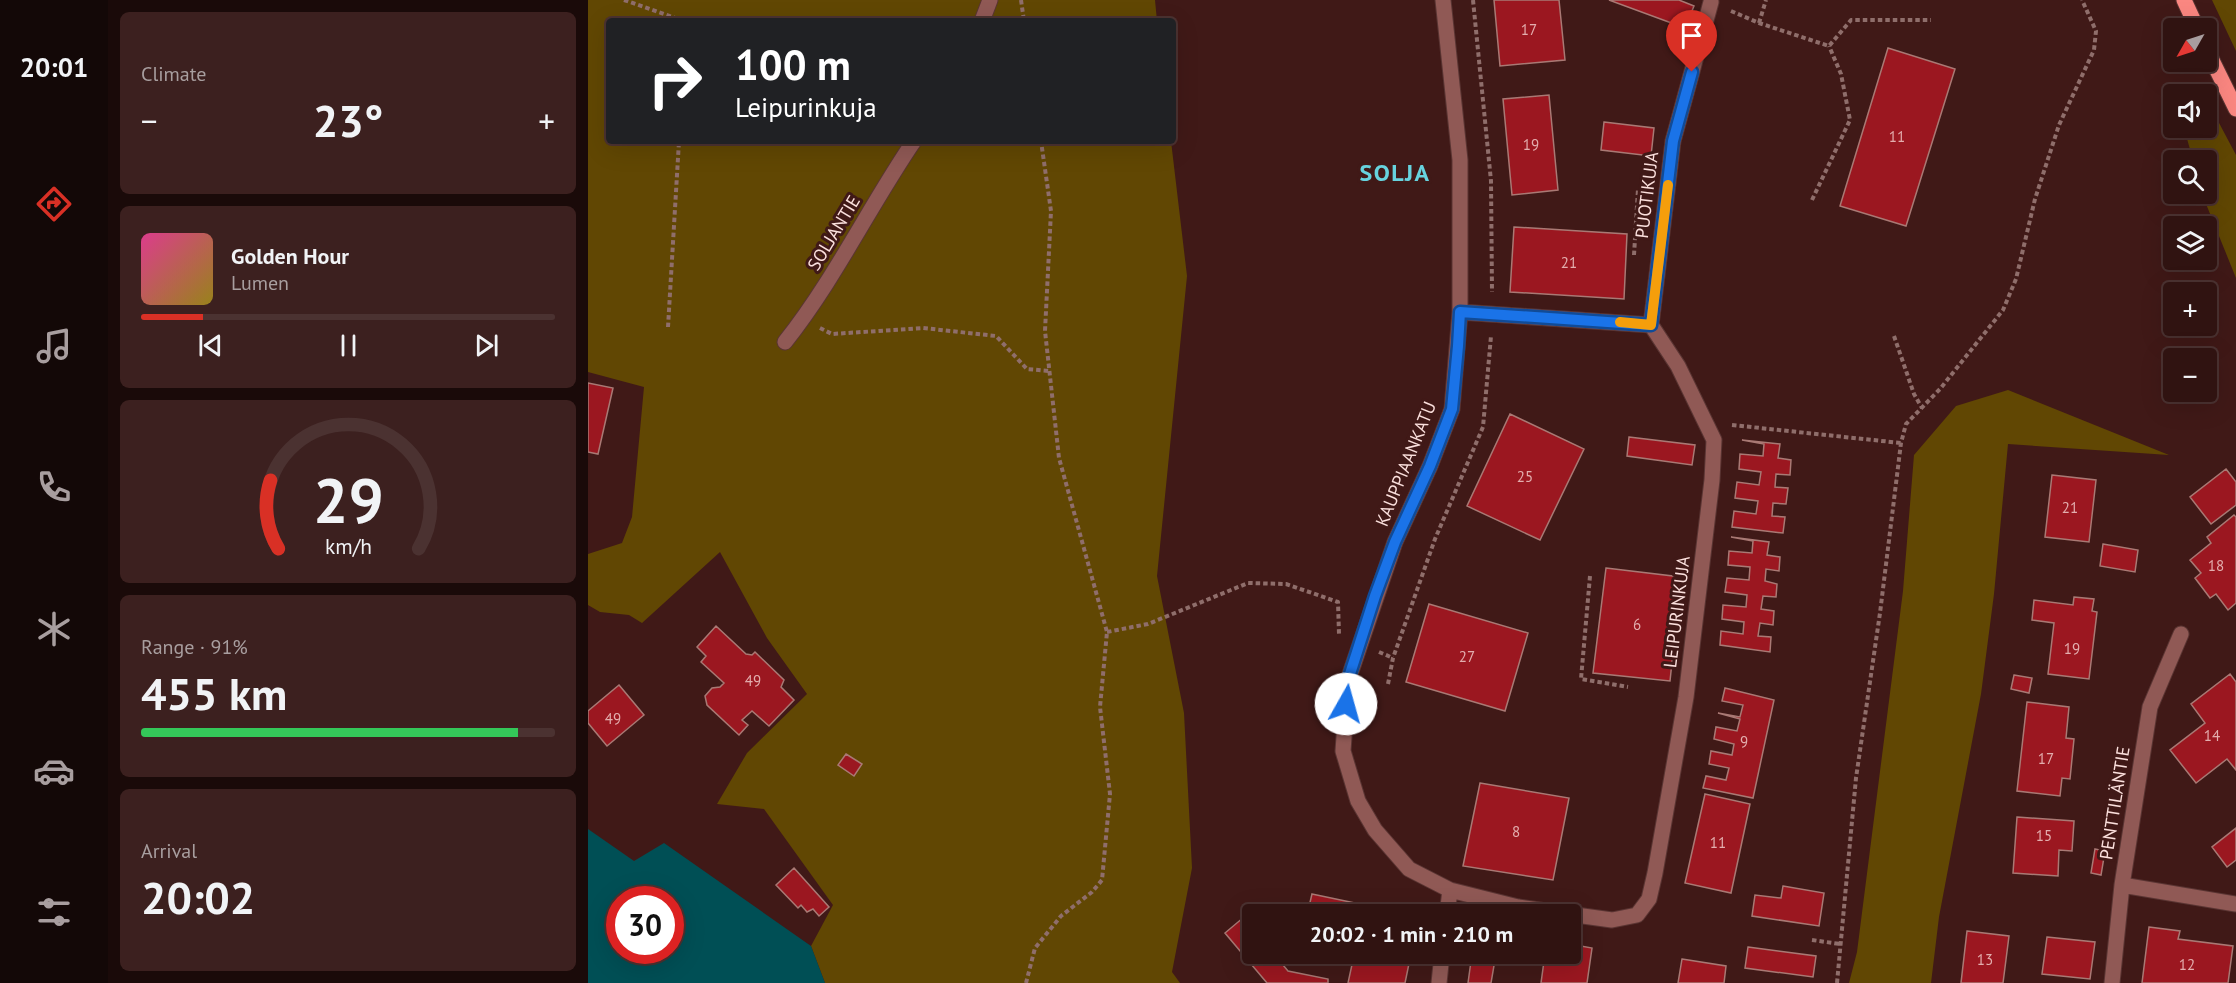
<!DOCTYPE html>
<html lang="en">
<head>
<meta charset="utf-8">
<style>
  :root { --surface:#301311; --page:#3c201f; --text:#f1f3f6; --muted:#a89e9f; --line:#4b3231; --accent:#d93025 }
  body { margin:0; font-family:"PT Sans",sans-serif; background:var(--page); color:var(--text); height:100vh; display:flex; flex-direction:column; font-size:22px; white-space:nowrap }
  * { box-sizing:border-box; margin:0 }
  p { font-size:20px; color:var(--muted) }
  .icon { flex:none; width:33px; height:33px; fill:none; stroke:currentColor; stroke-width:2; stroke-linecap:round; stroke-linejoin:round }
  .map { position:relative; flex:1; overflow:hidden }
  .drawer { display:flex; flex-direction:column; gap:12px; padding:12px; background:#1a0a09; width:480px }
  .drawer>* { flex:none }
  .top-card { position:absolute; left:18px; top:18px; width:570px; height:126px; border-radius:6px; box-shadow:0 6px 24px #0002,0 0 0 2px var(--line); background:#202124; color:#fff; overflow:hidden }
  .needle { width:39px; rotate:231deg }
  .fabs { position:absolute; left:1575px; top:18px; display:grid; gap:12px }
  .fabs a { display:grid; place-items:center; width:54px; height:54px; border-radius:6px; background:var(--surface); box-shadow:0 6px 24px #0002,0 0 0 2px var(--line); font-size:30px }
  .speed { position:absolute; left:18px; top:886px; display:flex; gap:12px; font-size:30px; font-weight:700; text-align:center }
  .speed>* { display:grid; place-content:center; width:78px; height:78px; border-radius:50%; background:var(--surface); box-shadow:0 6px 24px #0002,0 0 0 2px var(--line); line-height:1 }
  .speed .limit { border:9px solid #d22; background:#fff; color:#111 }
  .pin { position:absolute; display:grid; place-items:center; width:51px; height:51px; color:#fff; margin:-62px -26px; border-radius:50% 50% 50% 0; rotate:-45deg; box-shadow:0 0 6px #0007 }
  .pin .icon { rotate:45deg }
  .me { position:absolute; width:66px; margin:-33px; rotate:7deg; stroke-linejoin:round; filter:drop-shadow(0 0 4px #0008) }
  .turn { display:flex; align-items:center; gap:21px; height:126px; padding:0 30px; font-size:27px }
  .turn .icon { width:78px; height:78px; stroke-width:2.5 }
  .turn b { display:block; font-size:42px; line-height:51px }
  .big { font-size:45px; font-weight:600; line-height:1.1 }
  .drawer .card { flex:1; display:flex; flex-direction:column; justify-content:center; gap:9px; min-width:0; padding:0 21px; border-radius:9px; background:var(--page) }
  .drawer .dial { align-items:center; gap:0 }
  .dial svg { height:156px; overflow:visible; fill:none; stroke:var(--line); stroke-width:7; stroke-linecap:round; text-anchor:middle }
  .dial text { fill:var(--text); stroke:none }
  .song { display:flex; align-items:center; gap:18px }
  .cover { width:72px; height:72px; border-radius:9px; background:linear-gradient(135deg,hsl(330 70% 55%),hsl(50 70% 35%)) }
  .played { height:6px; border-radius:3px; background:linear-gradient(90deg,var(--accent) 15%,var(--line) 15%) }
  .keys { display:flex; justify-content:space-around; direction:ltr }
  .heat { display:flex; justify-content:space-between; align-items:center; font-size:33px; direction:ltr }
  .charge { height:9px; border-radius:4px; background:linear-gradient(90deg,#34c759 91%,var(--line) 0) }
  .trip { position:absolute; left:654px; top:904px; width:339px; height:60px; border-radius:6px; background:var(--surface); box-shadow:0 6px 24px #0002,0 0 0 2px var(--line); font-weight:600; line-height:60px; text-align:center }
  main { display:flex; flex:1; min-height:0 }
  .menu { display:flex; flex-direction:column; width:108px; justify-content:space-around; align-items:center; background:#130807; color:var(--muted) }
  .menu .icon { width:42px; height:42px }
  .menu .on { color:var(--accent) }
  .menu b { font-size:27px; color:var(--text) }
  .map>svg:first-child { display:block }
  .green { fill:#614703 }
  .water { fill:#004f55; fill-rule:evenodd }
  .building { fill:#9b1720; stroke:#a97974; stroke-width:1.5 }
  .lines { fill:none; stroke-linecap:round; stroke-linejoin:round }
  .minor-casing { stroke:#5a3533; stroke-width:17 }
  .primary-casing { stroke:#5a3533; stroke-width:17 }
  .path { stroke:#8f6e6b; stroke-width:4; stroke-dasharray:4.5 3; stroke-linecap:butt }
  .minor { stroke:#905955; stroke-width:15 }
  .primary { stroke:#fa8781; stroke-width:15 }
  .route-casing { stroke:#114b97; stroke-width:15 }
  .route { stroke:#1a73e8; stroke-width:10 }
  .slow { stroke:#f59e0b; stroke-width:10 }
  .labels { text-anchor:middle; stroke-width:6; stroke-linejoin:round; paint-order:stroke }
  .number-label { font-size:15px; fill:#e3aeae }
  .street-label { font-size:18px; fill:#fbe0dd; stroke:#401917 }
  .district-label { font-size:24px; font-weight:bold; letter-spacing:1.5px; fill:#67d3de; stroke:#401917 }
</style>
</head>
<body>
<main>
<nav class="menu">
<b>20:01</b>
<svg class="icon on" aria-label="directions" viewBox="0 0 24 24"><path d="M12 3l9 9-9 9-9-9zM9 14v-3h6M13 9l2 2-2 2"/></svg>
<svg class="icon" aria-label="music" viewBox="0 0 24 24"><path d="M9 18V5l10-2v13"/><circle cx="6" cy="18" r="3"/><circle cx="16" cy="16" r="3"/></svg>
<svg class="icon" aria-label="phone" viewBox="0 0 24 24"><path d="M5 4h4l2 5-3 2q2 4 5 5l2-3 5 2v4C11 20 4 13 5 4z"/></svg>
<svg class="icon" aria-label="climate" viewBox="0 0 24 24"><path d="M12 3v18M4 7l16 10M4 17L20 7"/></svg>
<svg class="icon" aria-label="car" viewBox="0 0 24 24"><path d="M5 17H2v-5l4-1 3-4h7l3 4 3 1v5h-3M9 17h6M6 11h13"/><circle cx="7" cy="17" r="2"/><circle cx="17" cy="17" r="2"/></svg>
<svg class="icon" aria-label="filters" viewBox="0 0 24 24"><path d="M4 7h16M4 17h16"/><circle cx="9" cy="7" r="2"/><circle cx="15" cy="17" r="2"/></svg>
</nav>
<section class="drawer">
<div class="card"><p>Climate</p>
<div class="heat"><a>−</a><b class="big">23°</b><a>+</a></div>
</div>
<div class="card">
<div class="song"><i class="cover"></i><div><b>Golden Hour</b><p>Lumen</p></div></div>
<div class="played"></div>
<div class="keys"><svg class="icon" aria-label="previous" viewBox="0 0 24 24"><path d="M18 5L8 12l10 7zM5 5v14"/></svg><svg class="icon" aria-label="pause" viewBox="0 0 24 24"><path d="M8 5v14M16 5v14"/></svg><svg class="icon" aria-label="next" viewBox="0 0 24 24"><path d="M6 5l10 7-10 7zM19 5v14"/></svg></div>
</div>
<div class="card dial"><svg viewBox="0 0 100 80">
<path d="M14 69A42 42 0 1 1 86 69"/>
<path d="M14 69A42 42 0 0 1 10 34" stroke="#d93025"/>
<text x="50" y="56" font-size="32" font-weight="700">29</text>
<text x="50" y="72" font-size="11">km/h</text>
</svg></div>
<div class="card"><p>Range · 91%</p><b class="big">455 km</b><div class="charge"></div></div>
<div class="card"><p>Arrival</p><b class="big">20:02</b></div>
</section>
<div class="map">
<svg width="1648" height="983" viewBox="0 0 1648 983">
  <rect width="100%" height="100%" fill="#401917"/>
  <path class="green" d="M0,0H567L569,21H21V141H583L599,276L569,576L596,713L604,868L584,972L592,983H237L223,946L245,905L176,809L129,804L159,753L219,694L179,638L132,552L54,623L41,615L12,612L0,605V554L34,543L44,517L56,387L0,372Z
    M1624,0H1648V51Z
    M1630,121L1648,155V278L1614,194H1618V160H1605L1596,128H1618L1619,123Z
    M1420,390L1581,455L1420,444L1406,594L1393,694L1351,917L1343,983H1261L1269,952L1315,591L1326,455L1368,406Z"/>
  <path class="water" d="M0,829L46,861L76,843L223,946L237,983H0ZM32,900H82V951H32Z"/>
  <path class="building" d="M906,0H971L977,60L912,66Z
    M1021,0H1091L1106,6L1097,28Z
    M1300,48L1367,69L1318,226L1252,206Z
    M961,95L970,190L924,195L915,99Z
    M1016,122L1066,128L1063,156L1013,150Z
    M926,227L1039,234L1036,299L922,292Z
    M0,383L25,388L10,454L0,452Z
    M922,414L996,449L952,540L879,506Z
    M1041,437L1107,445L1104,465L1039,456Z
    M1154,440L1192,444L1190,458L1203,460L1202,475L1188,474L1187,487L1200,488L1198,504L1185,503L1184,516L1197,517L1195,533L1144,527L1146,511L1168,514L1170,501L1147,498L1149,482L1171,485L1173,472L1151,469L1152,454L1175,456L1176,444Z
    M1638,469L1648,482V505L1623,524L1602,497Z
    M1464,475L1508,480L1501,542L1457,537Z
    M1646,515L1648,517V603L1640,610L1628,594L1622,598L1607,578L1613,573L1602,560L1623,543L1619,537Z
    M1143,537L1181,542L1179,555L1192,557L1191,571L1178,569L1177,581L1189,584L1188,597L1175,596L1173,609L1186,611L1185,625L1172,623L1170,636L1183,637L1182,652L1132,645L1133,631L1155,634L1156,622L1134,619L1135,605L1158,607L1159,595L1137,592L1139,578L1161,580L1162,567L1140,565L1141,551L1164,553L1165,541Z
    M1515,544L1550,550L1547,572L1512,566Z
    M1018,568L1093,577L1082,681L1005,673Z
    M1486,597L1506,599L1504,611L1509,612L1501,679L1460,674L1466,623L1444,620L1446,600L1485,605Z
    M841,604L940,633L917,711L818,682Z
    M128,626L158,654L164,655L167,652L196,680L193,687L206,700L181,726L164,711L154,720L160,725L151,735L119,705L117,696L124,688L132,687L136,683L113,662L118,656L109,647Z
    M1642,674L1648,682V770L1639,759L1608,783L1582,750L1617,723L1603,704Z
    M1426,675L1444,678L1441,693L1423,689Z
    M31,685L56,715L19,746L0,723V711Z
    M1137,688L1186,700L1165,798L1115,788L1118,776L1138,780L1141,768L1121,764L1123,751L1144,755L1146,744L1126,739L1128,727L1149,731L1152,719L1130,713L1152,717L1155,705L1134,701Z
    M1439,702L1481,707L1478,738L1486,739L1482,779L1474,778L1472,796L1429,791Z
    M258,754L274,764L266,776L250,765Z
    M892,783L981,798L965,880L875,866Z
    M1117,794L1162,804L1143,893L1097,883Z
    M1429,817L1486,821L1484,851L1471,850L1470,876L1425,873Z
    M1648,828V860L1639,867L1624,847Z
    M1507,849L1517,851L1513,875L1503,873Z
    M206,868L241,907L231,916L225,909L219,912L213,905L210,908L188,885Z
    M1195,886L1236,893L1231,926L1164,916L1167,895L1193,898Z
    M724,894L824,915H719Z
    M656,917L664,928V954H686L700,971L740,979V983H679L637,933Z
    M1561,927L1592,931L1590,939L1645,946L1640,983H1554Z
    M1379,931L1421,936L1415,983H1373Z
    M1459,937L1507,942L1502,979L1454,974Z
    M982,944L1004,948L999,983H953L957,954H982Z
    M1160,947L1228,956L1225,977L1157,968Z
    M737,954H823L817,983H760L765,960Z
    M884,954H908L903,983H880Z
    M1094,959L1138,966L1136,983H1090Z"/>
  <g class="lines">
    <g class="minor-casing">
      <path id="minor" d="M855,0L872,160V312L864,409L842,466L807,542L760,680L755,751L770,801L787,830L821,869L862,890L930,907L1024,920L1049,915L1061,899L1067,873L1098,697L1124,480L1126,440L1090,366L1063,325L872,312
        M394,21L402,0
        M1063,325L1085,141L1123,2
        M197,342C247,279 281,207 326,141
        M1534,885L1648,904
        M859,915L862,890
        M851,983L854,954
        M1524,983L1534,885L1562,707L1593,634"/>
    </g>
    <g class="primary-casing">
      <path id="primary" d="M1596,0L1609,28
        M1618,48L1648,109"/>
    </g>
    <path class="path" d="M36,0L96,21
      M433,0L436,21
      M885,0L903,181L904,292
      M1143,11L1171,23L1241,46L1263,20H1343
      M1171,23L1178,0
      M1224,200L1262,120L1253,74L1241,46
      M1046,255L1050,189
      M80,327L91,141
      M232,328L244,334L335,328L408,336L439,369L461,371
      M1306,336L1326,394L1334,408
      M1144,425L1313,443
      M1002,576L993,679L1040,687
      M519,632L560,624L660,583L698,584L750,602L751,634
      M791,652L805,658
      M800,684L805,658L847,539L895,427L903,336
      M1224,940L1252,944
      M438,983L447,948L473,916L504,892L514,880L522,794L512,707L519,632L471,458L457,331L463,211L453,141
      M1249,983L1268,778L1292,613L1313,443L1318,424L1352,389L1415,310L1428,279L1447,199L1471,125L1506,50L1508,31L1494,0"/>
    <use href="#minor" class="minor"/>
    <use href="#primary" class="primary"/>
  </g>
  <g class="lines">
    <g class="route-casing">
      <path id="route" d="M758,704L760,680L787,596L807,542L842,466L864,409L870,346L872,312L1063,325L1085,141L1104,72"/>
    </g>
    <use href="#route" class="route"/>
    <path class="slow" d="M1032,322L1063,325L1080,185"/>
  </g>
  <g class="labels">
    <g class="number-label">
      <text x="941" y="35">17</text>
      <text x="1309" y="142">11</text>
      <text x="943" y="150">19</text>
      <text x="981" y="268">21</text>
      <text x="937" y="482">25</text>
      <text x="1482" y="513">21</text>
      <text x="1628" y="571">18</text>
      <text x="1049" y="630">6</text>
      <text x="1484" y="654">19</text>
      <text x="879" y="662">27</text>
      <text x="165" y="686">49</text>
      <text x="25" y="724">49</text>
      <text x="1624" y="741">14</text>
      <text x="1156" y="747">9</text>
      <text x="1458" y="764">17</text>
      <text x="928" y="837">8</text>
      <text x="1456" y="841">15</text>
      <text x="1130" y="848">11</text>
      <text x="1397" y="965">13</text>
      <text x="1599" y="970">12</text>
    </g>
    <g class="street-label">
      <text transform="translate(1059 195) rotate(-83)" y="6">PUOTIKUJA</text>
      <text transform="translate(246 233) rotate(-59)" y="6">SOLJANTIE</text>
      <text transform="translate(818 464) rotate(-68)" y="6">KAUPPIAANKATU</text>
      <text transform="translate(1089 612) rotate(-83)" y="6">LEIPURINKUJA</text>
      <text transform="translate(1527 803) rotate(-81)" y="6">PENTTILÄNTIE</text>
    </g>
    <g class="district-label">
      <text x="807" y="181">SOLJA</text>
    </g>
  </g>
</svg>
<div class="fabs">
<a><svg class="needle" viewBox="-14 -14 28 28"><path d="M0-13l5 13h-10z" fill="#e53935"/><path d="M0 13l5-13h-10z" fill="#a89e9f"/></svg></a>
<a><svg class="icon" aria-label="sound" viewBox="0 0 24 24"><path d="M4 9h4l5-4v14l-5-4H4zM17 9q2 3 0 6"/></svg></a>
<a><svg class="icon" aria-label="search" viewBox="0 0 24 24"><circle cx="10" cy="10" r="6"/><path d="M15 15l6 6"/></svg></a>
<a><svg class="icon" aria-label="layers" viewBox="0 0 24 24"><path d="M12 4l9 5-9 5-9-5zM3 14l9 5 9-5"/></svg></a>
<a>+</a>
<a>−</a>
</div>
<div class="speed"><div class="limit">30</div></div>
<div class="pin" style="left:1104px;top:72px;background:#d93025"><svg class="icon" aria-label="arrive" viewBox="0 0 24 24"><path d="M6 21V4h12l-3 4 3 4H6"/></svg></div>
<svg class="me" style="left:758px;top:704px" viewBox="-20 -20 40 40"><circle r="19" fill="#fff"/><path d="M0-13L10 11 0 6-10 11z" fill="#1a73e8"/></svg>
<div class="trip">20:02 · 1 min · 210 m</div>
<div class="top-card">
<div class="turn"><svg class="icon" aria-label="right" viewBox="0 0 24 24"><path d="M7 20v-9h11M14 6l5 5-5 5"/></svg><div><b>100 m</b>Leipurinkuja</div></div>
</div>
</div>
</main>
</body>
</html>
